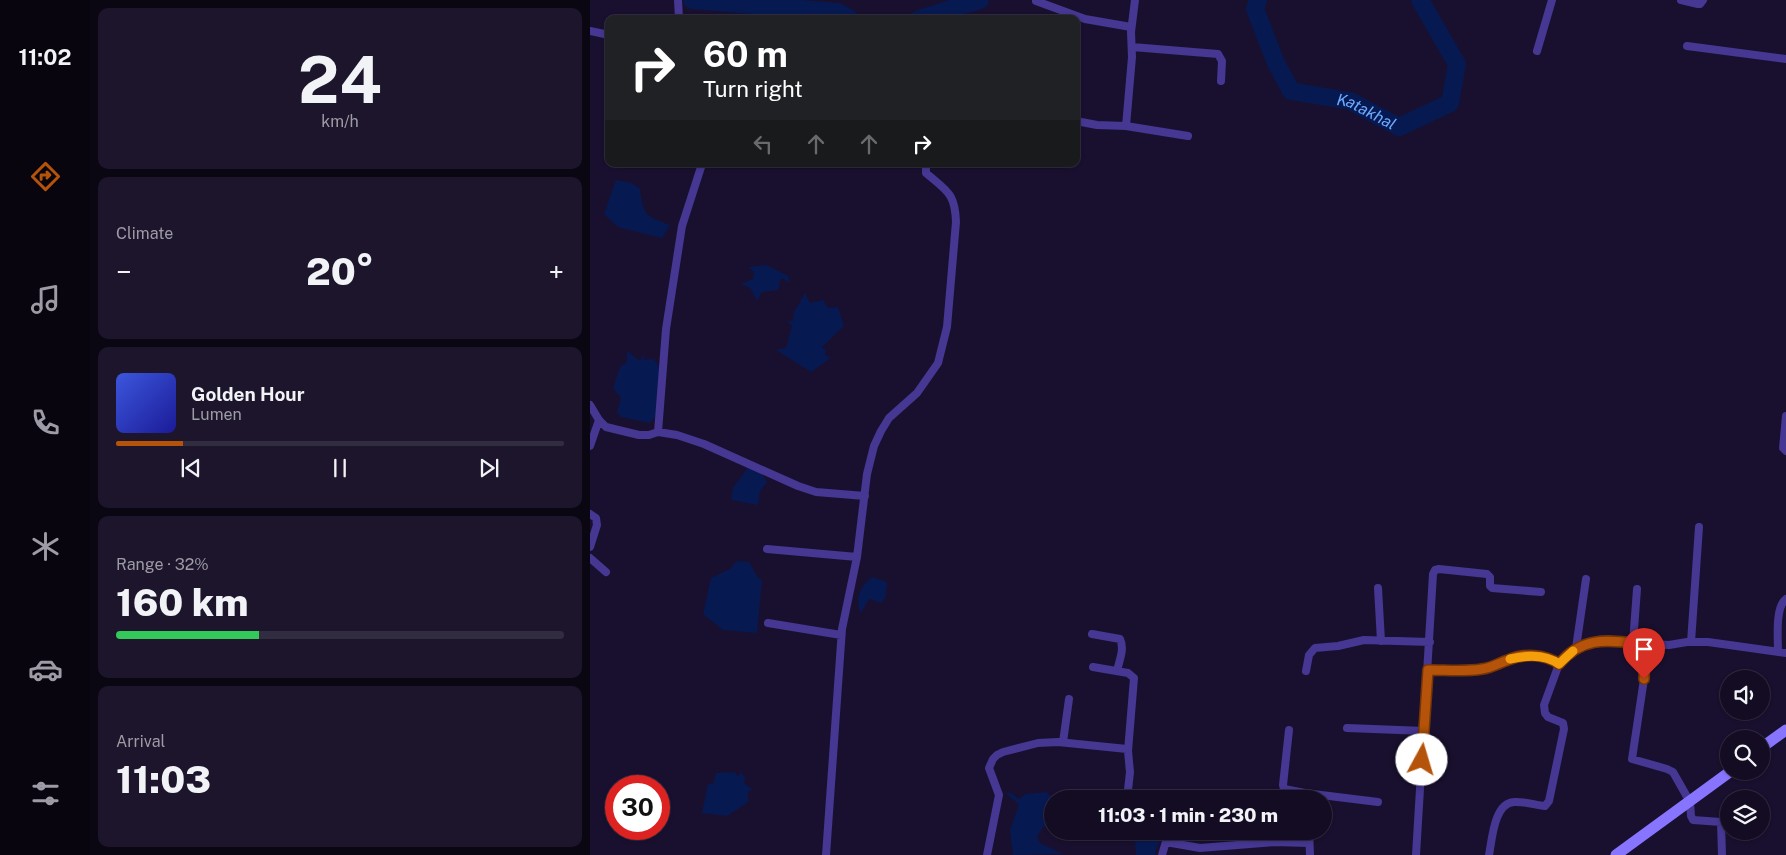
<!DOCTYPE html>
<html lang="en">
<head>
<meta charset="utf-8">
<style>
  :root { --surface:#130c23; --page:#1c152b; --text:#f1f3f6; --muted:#9d9ba6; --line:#322c41; --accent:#b45309 }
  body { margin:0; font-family:"Public Sans",sans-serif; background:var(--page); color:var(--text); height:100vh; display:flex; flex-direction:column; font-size:19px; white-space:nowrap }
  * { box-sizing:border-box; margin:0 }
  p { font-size:16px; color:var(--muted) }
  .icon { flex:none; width:28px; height:28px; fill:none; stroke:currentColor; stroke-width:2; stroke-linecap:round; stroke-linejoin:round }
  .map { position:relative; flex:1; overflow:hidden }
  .sheet { display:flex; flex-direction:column; gap:8px; padding:8px; background:#0a0713; width:500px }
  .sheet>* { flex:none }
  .hud { position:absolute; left:15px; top:15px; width:475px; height:152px; border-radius:10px; box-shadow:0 1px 4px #0004,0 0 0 1px var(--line); background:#202124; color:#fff; overflow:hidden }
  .buttons { position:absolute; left:1130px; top:670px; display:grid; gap:10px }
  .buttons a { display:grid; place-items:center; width:50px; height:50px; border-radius:50%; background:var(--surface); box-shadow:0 1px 4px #0004,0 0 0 1px var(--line); font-size:25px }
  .speed { position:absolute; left:15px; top:775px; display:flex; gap:10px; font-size:25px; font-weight:700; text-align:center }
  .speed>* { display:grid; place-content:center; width:65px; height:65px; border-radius:50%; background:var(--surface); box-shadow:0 1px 4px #0004,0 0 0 1px var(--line); line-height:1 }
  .speed .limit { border:8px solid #d22; background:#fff; color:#111 }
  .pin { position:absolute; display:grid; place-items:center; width:42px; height:42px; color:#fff; margin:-51px -21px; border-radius:50% 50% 50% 0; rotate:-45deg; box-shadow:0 0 5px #0007 }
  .pin .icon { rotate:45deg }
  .me { position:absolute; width:55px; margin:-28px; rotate:6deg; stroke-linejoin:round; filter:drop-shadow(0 0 4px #0008) }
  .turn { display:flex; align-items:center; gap:18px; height:105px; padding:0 15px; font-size:22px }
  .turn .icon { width:65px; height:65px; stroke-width:2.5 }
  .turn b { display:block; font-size:35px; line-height:42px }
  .lanes { display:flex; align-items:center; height:48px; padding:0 15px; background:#0003; justify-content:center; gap:25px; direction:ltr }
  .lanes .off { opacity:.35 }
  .big { font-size:38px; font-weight:800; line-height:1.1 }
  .sheet .widget { flex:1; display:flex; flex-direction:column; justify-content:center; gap:8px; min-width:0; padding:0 18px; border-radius:10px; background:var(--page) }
  .sheet .dial { align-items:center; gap:0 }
  .dial b { font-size:65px; line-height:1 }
  .song { display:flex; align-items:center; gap:15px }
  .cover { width:60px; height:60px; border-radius:8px; background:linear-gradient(135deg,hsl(230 70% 55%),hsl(240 70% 35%)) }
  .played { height:5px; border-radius:2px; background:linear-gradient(90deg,var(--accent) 15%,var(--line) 15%) }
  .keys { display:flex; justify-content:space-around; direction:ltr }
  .heat { display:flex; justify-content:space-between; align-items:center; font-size:28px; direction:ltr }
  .charge { height:8px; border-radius:4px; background:linear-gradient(90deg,#34c759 32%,var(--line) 0) }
  .trip { position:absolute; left:454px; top:790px; width:288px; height:50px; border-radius:25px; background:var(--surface); box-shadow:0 1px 4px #0004,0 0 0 1px var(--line); font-weight:800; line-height:50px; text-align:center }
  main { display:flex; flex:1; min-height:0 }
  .menu { display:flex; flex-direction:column; width:90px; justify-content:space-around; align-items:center; background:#08050e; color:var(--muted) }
  .menu .icon { width:35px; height:35px }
  .menu .current { color:var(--accent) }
  .menu b { font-size:22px; color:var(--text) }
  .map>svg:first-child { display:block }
  .water { fill:#071951 }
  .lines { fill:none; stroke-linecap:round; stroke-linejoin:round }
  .river { stroke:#071951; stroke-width:18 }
  .street { stroke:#453792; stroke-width:8 }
  .secondary { stroke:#8875ff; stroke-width:11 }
  .route-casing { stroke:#753606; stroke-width:12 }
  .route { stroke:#b45309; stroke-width:9 }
  .slow { stroke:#f59e0b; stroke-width:9 }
  .labels { text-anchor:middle; stroke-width:4.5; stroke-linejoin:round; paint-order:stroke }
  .water-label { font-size:16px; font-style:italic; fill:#6caaff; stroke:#19102f }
</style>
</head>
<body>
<main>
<nav class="menu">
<b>11:02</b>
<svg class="icon current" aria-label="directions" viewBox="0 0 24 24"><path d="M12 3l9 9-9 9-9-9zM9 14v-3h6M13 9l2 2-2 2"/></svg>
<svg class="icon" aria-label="music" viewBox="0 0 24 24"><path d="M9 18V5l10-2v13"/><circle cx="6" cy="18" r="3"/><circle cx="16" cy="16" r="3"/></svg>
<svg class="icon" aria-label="phone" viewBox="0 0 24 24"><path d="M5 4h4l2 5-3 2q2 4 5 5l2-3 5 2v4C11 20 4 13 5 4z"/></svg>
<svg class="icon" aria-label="climate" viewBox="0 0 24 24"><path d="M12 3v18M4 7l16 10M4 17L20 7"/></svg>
<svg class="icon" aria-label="car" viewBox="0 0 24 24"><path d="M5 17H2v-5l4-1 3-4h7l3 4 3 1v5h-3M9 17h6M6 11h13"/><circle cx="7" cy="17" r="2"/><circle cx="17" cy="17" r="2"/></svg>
<svg class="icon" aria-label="filters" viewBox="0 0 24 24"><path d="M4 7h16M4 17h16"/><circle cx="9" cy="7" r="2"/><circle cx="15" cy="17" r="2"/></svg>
</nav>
<section class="sheet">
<div class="widget dial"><b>24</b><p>km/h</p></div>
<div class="widget"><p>Climate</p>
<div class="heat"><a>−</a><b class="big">20°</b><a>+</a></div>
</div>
<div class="widget">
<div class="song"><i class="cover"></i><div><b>Golden Hour</b><p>Lumen</p></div></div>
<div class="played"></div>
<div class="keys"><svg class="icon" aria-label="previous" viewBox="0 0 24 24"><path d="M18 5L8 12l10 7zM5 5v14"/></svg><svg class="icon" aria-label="pause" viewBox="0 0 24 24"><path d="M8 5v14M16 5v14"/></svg><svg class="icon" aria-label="next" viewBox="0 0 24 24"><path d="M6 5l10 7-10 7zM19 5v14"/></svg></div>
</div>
<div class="widget"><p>Range · 32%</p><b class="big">160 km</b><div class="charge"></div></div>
<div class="widget"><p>Arrival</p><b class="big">11:03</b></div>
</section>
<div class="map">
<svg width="1196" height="855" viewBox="0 0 1196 855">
  <rect width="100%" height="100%" fill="#19102f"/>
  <path class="water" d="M26,180L42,183L50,189C53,216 56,216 80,225L72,238L28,227L14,214Z
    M177,265L198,276L200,283L191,278L188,290L172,292L167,301L160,288L151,284L163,279L164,272L158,267Z
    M215,293L220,303L233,300L238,308L248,307L254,326L232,347L236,350L235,355L241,358L221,372L186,350L196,348L202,326L198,321H203L204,312Z
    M37,351L50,361L53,354L54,360L64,359L72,372L66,416L60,423L31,417L27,412L31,398L23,388L30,367L37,362Z
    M159,466L170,470L177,482L170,491L168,505L141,500L143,488Z
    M147,561L159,562L168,578L172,580L167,633L133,630L113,614L121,578L140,569Z
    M282,577L297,582L295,598L291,603L279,599L271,613C264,600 271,585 282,577Z
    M145,772L148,777L150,772L155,776L154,783L163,790L158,791V802L137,816L112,813L118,784H123L126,773Z
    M456,792L466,799H462V823L452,828L447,837L450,843L473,854L423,855L420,830L429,804L415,793H421L429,799L435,794Z
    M550,831H575L565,851L566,855H546L545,841Z"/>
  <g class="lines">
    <g class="river">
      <path d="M102,0L248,12L260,19"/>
      <path id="s1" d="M668,0L665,9L686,63L701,91L760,101L809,127L860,103L867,64L830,0"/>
      <path d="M329,19L390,0"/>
    </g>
    <path class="street" d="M88,0L89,19
      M1091,0L1108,4H1110L1113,0
      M446,1L495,19L541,27
      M0,31L19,35
      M1097,46L1196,59
      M542,47L628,54L632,61L631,81
      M947,51L962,0
      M486,121L507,125L536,126L598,136
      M536,126L542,57L541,32L545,0
      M0,405L9,420L16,427L49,435H59L68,432L87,435L114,444L208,486L226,492L275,496
      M1196,416L1193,448L1196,451
      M68,432L76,329L92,226L112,164
      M0,446L9,420
      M0,514L6,518L7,525L0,547
      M177,549L267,557
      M0,558L16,572
      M788,588L791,641
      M178,623L251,635
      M502,634L530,639C535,649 529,661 527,671
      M1101,642L1109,527
      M1043,643L1047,589
      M1055,644L1054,679L1042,759L1077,769L1083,772L1100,802L1101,816L1103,820L1131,822L1132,855
      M986,648L996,579
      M1188,652C1188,638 1185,607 1196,599
      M503,667L538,673L544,678L538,751
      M838,670L892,669L919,659L939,656L963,660L969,664
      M716,671L719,655L725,648L748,646L774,640L840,642
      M757,728L835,731
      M699,730L693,785L694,789L715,793L719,799
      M473,742L479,699
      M715,793L788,802
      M719,831L720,855
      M576,842L610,848L684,842L719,843
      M236,855L252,629L267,557L277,474L284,446L291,431L299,418L327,393L348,363L357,327L366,222C365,193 357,191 336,173V164
      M397,855L409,795L399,768L403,759L407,755L413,752L448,743L468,742L537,749L538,751L540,772L537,799
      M572,855L579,831
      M826,855L843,574L845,570L849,569L897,574L900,577V586L902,588L951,592
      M899,855C902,840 904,803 924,802C934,801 945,805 955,806L959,801L974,729L973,723L958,717L955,713L954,705L969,664L986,648L994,644L1008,641L1079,645L1097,642H1118L1196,653"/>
    <path class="secondary" d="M1171,748L1196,730
      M1026,855L1141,771"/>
  </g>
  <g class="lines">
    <g class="route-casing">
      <path id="route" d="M832,760L838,670C856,670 875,672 892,669C901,668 909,663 918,660C934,653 955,654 969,664C994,634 1021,641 1055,644L1054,679"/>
    </g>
    <use href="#route" class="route"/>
    <path class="slow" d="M920,659C937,655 955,654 969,664L983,651"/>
  </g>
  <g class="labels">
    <g class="water-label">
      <text dy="6" stroke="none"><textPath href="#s1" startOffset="178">Katakhal</textPath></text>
    </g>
  </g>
</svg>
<div class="buttons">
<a><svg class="icon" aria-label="sound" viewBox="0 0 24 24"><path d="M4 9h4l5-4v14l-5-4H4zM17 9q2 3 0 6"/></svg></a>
<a><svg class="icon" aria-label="search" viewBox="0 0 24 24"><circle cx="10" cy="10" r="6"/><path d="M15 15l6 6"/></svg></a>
<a><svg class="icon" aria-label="layers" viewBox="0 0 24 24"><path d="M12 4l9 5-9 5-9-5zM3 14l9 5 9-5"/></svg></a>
</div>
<div class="speed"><div class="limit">30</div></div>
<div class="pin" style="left:1054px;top:679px;background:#d93025"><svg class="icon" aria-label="arrive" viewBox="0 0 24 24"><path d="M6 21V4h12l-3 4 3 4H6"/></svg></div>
<svg class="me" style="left:832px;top:760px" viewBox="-20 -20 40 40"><circle r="19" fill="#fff"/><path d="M0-13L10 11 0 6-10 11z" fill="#b45309"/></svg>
<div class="trip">11:03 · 1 min · 230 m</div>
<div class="hud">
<div class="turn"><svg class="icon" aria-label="right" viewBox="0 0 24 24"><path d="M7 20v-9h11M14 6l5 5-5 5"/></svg><div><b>60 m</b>Turn right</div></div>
<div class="lanes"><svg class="icon off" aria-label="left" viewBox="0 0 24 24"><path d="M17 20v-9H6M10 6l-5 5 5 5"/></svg><svg class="icon off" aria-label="ahead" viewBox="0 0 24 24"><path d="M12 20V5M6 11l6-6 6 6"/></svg><svg class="icon off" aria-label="ahead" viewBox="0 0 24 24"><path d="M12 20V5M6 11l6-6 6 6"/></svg><svg class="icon" aria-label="right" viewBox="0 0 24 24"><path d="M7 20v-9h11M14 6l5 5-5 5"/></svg></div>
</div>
</div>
</main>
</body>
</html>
